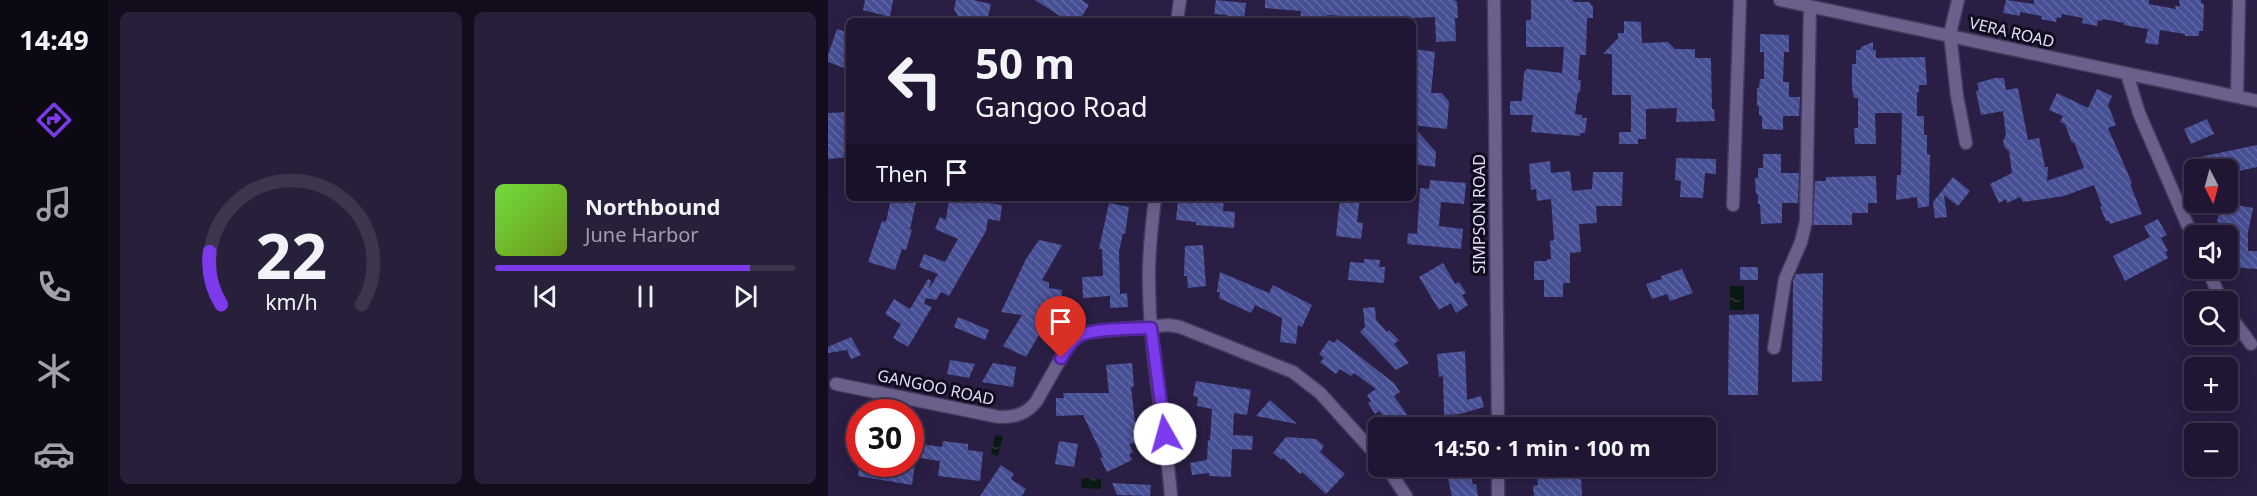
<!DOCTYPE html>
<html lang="en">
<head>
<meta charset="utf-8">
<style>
  :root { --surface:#201633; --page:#281f3b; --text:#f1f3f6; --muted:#a29fac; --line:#3d354e; --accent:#7c3aed }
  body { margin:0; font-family:"Noto Sans",sans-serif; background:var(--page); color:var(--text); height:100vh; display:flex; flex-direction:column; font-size:22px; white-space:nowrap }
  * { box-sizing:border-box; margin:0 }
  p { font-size:20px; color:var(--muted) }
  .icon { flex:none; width:33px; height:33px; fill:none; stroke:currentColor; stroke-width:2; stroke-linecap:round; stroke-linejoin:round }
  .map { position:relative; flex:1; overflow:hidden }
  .drawer { display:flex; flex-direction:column; gap:12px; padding:12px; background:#120c1c; width:720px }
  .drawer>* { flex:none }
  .hud { position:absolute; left:18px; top:18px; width:570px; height:183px; border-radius:9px; box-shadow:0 3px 15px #0003,0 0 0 2px var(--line); background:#201633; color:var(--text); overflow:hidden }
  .needle { width:39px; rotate:174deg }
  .fabs { position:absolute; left:1356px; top:159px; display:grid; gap:12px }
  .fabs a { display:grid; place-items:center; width:54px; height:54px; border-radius:9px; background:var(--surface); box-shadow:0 3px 15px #0003,0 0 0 2px var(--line); font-size:30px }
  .speed { position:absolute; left:18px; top:399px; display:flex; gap:12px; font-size:30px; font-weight:700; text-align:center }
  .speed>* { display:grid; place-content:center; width:78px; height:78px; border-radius:50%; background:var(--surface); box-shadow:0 3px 15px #0003,0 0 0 2px var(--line); line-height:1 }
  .speed .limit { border:9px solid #d22; background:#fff; color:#111 }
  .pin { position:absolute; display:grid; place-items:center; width:51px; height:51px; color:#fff; margin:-62px -26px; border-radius:50% 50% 50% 0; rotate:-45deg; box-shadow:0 0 6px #0007 }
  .pin .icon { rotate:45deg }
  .me { position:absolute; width:66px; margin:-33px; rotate:353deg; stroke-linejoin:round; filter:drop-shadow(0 0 4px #0008) }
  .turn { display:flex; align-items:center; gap:21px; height:126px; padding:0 30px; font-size:27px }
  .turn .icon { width:78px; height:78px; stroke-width:2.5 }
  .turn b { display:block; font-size:42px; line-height:51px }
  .then { display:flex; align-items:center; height:57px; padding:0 30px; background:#0003; gap:12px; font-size:22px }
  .drawer .tile { flex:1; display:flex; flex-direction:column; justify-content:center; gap:9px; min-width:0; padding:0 21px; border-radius:9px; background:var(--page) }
  .drawer .dial { align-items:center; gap:0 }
  .dial svg { height:156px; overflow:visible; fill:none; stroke:var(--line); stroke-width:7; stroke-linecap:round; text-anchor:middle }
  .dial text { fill:var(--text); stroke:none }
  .song { display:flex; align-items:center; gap:18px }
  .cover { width:72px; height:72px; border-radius:9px; background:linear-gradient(135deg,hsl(100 70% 55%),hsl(80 70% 35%)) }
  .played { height:6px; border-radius:3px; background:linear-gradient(90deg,var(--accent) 85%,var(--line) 85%) }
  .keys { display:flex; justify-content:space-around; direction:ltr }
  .drawer .tiles { flex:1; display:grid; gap:12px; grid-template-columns:repeat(2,1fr) }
  .trip { position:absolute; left:540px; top:417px; width:348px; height:60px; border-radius:9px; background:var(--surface); box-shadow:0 3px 15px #0003,0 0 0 2px var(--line); font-weight:700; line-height:60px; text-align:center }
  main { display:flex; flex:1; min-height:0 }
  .tabs { display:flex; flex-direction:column; width:108px; justify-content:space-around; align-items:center; background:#0d0914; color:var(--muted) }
  .tabs .icon { width:42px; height:42px }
  .tabs .selected { color:var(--accent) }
  .tabs b { font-size:27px; color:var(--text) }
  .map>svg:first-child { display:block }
  .water { fill:url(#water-ripples) }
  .building { fill:url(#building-back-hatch) }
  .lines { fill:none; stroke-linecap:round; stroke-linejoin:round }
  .minor-casing { stroke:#45395b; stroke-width:15 }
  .minor { stroke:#6b608c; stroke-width:12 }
  .route-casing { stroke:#51269a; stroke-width:15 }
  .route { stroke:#7c3aed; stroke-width:10 }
  .labels { text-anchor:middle; stroke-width:6; stroke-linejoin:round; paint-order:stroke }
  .street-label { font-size:16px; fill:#e2dcf6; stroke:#110c1d }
</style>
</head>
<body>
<main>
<nav class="tabs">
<b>14:49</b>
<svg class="icon selected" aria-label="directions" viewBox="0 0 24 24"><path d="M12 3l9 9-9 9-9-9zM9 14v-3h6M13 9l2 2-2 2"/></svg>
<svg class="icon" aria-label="music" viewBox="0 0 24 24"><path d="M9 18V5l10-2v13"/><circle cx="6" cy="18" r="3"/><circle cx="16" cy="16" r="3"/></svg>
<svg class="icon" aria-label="phone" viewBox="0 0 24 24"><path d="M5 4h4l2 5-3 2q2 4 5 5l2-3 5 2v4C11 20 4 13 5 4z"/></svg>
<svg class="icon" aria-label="climate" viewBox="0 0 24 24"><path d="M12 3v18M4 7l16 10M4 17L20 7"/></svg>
<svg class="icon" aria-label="car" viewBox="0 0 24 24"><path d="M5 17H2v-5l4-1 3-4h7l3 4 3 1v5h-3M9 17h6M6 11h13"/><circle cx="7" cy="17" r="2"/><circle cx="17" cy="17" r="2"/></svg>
</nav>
<section class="drawer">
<div class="tiles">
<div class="tile dial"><svg viewBox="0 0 100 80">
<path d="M14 69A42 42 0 1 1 86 69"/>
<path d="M14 69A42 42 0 0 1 8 42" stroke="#7c3aed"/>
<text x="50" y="56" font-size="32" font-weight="700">22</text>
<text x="50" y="72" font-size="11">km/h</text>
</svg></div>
<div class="tile">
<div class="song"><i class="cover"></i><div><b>Northbound</b><p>June Harbor</p></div></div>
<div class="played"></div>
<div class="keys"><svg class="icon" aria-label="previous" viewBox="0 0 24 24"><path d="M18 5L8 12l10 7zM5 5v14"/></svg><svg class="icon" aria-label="pause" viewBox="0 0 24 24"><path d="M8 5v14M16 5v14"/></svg><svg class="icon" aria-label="next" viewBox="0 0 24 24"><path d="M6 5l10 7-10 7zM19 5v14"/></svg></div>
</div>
</div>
</section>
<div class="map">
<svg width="1429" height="496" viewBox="0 0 1429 496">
  <defs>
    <pattern id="water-ripples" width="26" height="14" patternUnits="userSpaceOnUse" patternTransform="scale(1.5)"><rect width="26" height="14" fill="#0a1915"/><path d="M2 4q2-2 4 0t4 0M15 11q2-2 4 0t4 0" fill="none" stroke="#2d3a38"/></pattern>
    <pattern id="building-back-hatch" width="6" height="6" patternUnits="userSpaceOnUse" patternTransform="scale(1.5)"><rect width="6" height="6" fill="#474f95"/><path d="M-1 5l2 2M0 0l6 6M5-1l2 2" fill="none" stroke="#6168a4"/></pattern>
  </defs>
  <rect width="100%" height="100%" fill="#2a1e44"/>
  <path class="water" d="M902,286H916V310H902Z
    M167,435L175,436L170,456L163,454Z
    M254,478L273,479V489L253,488Z"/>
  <path class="building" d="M37,0H65L62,17L35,10Z
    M128,0H145L163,4L159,21H146L147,19L130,16L126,9Z
    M207,0H254L261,5L251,21H240Z
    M388,0L418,3L416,21H398L399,15L386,14Z
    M437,0H626L629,2L630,18H627L628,41L608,42L607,17L583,18V21L543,19V21H532V17L499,15L498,21H472L473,11L437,8Z
    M703,0H745V2H761L765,7V18H759L758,55H752L750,80H753L752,92H750L747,114L754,115V118H759L757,133H752V136L703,132L705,115H682V101H694L696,72L699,69L734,73L736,47H698V20H703Z
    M1178,0L1206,4V0H1321V4L1348,9L1347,6H1352L1351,0H1373V3L1376,4L1375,31H1371V36H1357V34L1332,30L1330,45L1317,43L1320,29L1296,25V23L1275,19L1274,21L1270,20L1269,26L1254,23L1255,18L1234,14L1233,18L1229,17L1228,22L1213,19L1214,16L1192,12V16L1175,13Z
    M796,21L813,22L814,43L840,42L847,49H867V58H883L884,109H886L887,121L848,122L849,108L818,109V139H810V144H791V132H803V95H784V54H775L790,38V33H796Z
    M9,29L21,33V70L0,62V55Z
    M932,34L961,35V52H956L955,82H961V97H972L971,116H955V130L934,129V116L931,115V106H929V88H931L932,79H936V52H932Z
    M1045,42V50H1048V58L1097,57L1099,85H1091V92H1089V116H1096V135H1099V154L1102,155L1101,206L1090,208L1089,197L1068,200L1069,175H1073L1074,113H1047L1048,144H1027L1026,128H1030V98H1026L1024,89V64H1028V50H1032L1033,47Z
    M587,49L607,52L603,93H614L621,102L619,129L585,125Z
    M1167,78H1176L1178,90L1190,88L1200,140L1211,138L1217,167H1220L1219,181L1256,168L1246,142L1244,143L1237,124L1232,122L1235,116L1221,110L1229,93L1260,108L1269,89L1284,96L1280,105L1288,125L1280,128L1304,183L1302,184L1314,214L1282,224L1281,221H1278L1272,207L1274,206L1266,185L1236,196L1195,202L1192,197L1179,203L1178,199L1171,203L1162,184L1184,173L1181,151L1177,148L1175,141L1178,135L1175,111L1153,115L1148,91L1151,90L1149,83Z
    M21,112V157L0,159V113Z
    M1379,119L1386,134L1363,144L1356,129Z
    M585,126L608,152L607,167L585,164Z
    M1429,145V167L1406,172L1405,170H1378L1372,157Z
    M935,154H953V173H971L970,203H954V223L933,224L932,204H930V194H928L927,178H930V168H935Z
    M848,158L888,159V174L877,173L875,198L852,197L853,181L847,180Z
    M722,161L723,173L742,171L744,191L764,189L765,172H795L794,206H768L769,223L751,224L753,252L742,253V283H735V297H716V280H706V261H719V259H723L722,241L726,240L723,199L709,201L708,189L703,190L701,164Z
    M1048,176L1049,203H1040V213H1024V225H985L987,181H998V177Z
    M1125,177L1142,191L1130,206L1116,195L1119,217L1107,218L1105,202Z
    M602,180L638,183L636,204L613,202L611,226L635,229L633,249L579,244L580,233L589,234L592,188L601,189Z
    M63,198H89L82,229L84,230L78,250L74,249L67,270L40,262L54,221L58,222Z
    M121,198H162L161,203L174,205L172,221L160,219L158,231L121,296L113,292L108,300L98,298L96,304L104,307L80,347L65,338L73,324L57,314L66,299L82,309L100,279L103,281L101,289L110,274L91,267L96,254L117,262L130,239L107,229L112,217L118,220Z
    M350,198H396L395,211L407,212L406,228L368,225V222L348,220Z
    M512,198H532L529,222L535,223L533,239L508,236Z
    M1393,202L1425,208L1420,232V251H1429V269L1400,267V252L1409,248V226L1389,222Z
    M281,203L301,207L297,234L295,233L291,252L292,294L299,293L300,307L282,308V296L255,298L254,277L275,276L274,249H271Z
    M1330,219L1339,235L1333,238L1340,251L1337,252L1340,258L1297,281L1285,256L1322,237L1316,226Z
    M211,240L234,245L214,280L221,283V288L234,290L232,308L238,309L237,321L228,333L215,328L198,357L175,346L194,315L173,312L198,259Z
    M375,245L378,286L360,288L359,276H356L357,246Z
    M536,259L552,260L551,267H557L556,283L520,280L522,262L536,263Z
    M615,263L627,284L631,282L638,293L634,295L640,305L628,313L623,303L611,310L591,277Z
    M912,267H930V280H912Z
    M854,269L865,293L842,301L839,294L824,299L818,284L834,279L833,276Z
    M392,272L441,293L445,285L484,305L474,327L470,325L468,344L452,342L454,318L427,305L423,313L391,298L392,292H389Z
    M995,273L994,381L964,382L965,281L968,274Z
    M547,307L548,320L559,332L561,330L571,340L566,344L581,363L568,370L532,332L537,327L535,308Z
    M931,314L930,395H900L901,315Z
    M130,317L161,330L157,340L126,327Z
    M23,337L33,355L23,359L19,350L0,353V347Z
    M509,339L566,383L572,392L566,396L582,419L571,428H566L551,411L547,414L540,403L543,401L539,395L548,389L526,373L523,376L512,369L508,374L492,362L496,358L491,354L501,340L506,343Z
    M637,351L639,400L653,396L656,407L632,414L616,415L615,376L611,377L609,354Z
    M122,360L147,364L141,378L119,374Z
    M165,363L188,367L185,387L154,382Z
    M304,363L306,386L303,387L307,422L311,421L314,442L301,444L305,452L301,454L304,460L279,472L272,458L275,457L255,415L228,416V398H236L235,393H281L278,365Z
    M368,381L423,390L419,415L406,413L405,435L425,436L424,450L404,449L403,477L381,476V473L364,475L362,463L379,460L380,440H382L384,409L369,406L370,397L365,396Z
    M442,400L469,424L428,416Z
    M458,437L488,439L496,446L492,452L517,474L498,494L474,472L472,474L455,458L454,460L445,453Z
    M115,441L140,444V450L155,452L152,481L110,476L112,461L92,458L94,444L114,447Z
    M231,441L250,444L246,467L227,464Z
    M32,464H87L84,485L30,476Z
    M173,465L186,474L183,479L198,489L194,496H152Z
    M617,466H640L645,485L648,484L650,496H624Z
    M753,475L754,496H706L705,486L710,485L709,478Z
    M284,483L323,485L322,496L289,495Z"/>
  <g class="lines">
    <g class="minor-casing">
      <path id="minor" d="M666,0L670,428
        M952,0L1429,101
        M1130,0L1122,34L1129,96L1138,143
        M349,21L352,0
        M1299,74L1311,113L1366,240
        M1409,96L1411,0
        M327,198C324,226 320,253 321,281C321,353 337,424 343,496
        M905,205L912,0
        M1379,268L1394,302
        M1400,313L1423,344
        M946,348L957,279L973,242L978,221L982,6
        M8,384L171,417C188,417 198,414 208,402L241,344L251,336L261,332L341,325L352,327L465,372L492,393L550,457
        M558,466L578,496
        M670,466V496"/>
    </g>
    <use href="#minor" class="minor"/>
  </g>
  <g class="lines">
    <g class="route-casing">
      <path id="route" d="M233,358C238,350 242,342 251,336C265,328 306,329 323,328L337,434"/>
    </g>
    <use href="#route" class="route"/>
  </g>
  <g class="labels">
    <g class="street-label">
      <text transform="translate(1184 32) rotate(13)" y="6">VERA ROAD</text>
      <text transform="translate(651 214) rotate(-90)" y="6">SIMPSON ROAD</text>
      <text transform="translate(108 387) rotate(12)" y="6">GANGOO ROAD</text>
    </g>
  </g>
</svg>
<div class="fabs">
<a><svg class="needle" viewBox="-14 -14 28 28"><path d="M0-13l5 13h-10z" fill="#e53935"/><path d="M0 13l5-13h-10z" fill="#a29fac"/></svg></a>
<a><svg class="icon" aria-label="sound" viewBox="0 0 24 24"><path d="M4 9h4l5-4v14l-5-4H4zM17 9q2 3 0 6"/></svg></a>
<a><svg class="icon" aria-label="search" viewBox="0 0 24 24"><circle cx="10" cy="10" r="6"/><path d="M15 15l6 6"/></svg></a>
<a>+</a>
<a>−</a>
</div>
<div class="speed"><div class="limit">30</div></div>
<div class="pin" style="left:233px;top:358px;background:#d93025"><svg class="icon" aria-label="arrive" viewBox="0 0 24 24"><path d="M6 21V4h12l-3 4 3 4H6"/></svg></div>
<svg class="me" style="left:337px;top:434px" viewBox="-20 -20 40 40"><circle r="19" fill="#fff"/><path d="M0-13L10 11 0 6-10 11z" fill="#7c3aed"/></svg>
<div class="trip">14:50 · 1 min · 100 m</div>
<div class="hud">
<div class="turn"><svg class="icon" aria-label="left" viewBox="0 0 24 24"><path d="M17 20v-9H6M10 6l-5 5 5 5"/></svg><div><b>50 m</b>Gangoo Road</div></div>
<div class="then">Then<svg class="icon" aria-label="arrive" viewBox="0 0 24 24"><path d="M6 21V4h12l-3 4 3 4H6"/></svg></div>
</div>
</div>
</main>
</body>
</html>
